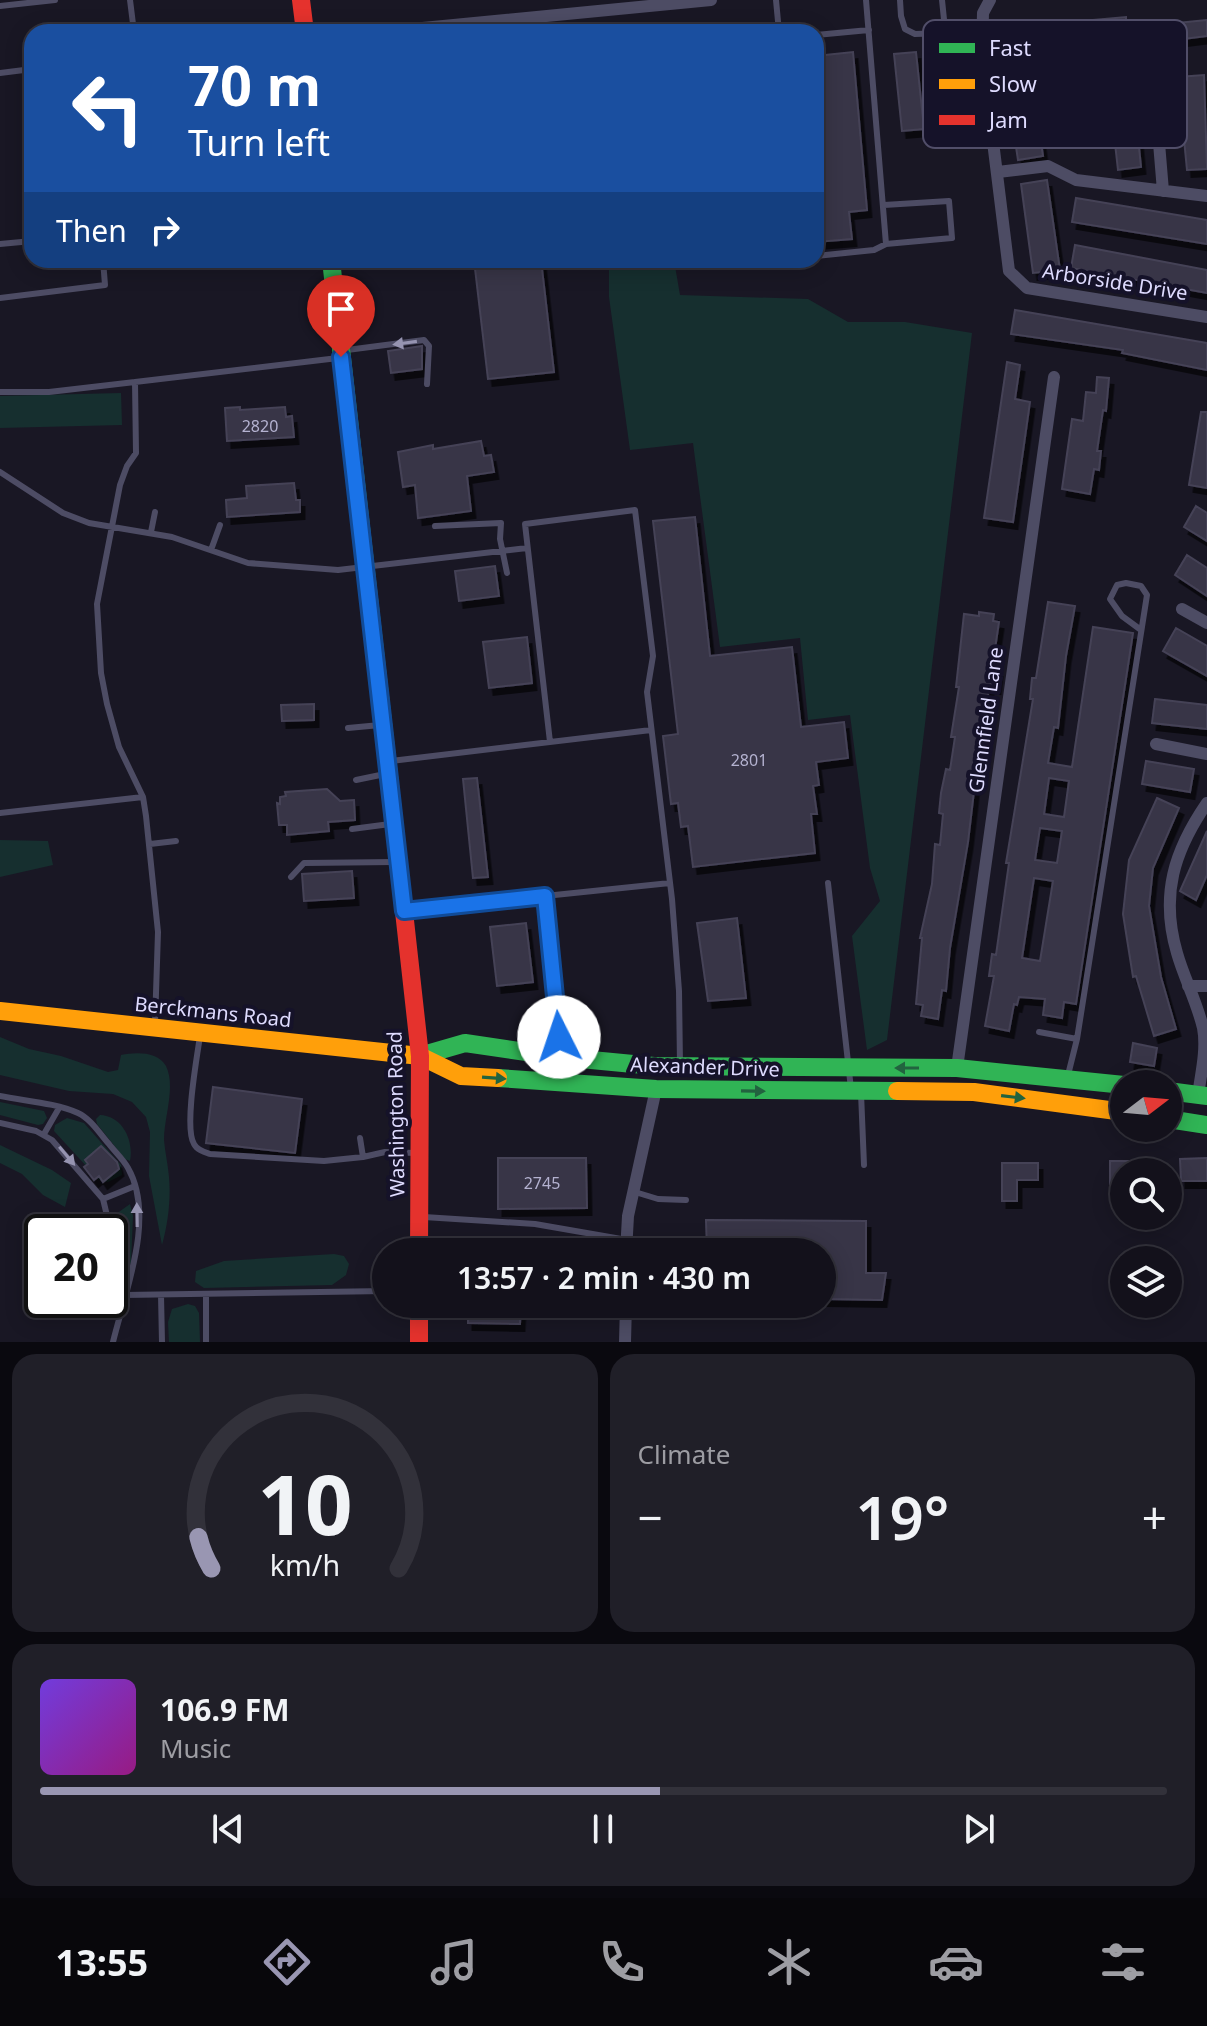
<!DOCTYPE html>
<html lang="en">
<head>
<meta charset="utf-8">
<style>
  :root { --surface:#13111b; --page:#201f28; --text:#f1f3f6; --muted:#9d9da3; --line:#32313a; --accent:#9996b2 }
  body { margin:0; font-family:"Noto Sans",sans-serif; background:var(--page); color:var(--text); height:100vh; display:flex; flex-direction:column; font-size:30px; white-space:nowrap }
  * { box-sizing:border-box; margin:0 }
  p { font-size:26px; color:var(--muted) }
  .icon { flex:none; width:44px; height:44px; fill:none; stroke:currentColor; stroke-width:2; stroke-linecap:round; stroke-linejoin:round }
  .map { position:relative; height:1342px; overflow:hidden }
  .panel { display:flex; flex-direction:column; gap:12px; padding:12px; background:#0a090f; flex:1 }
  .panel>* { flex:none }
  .guide { position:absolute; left:24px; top:24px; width:800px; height:244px; border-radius:24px; box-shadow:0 4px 20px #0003,0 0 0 2px var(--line); background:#1a4fa0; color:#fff; overflow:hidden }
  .needle { width:52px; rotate:74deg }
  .controls { position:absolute; left:1110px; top:1070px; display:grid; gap:16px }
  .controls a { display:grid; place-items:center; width:72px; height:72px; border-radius:50%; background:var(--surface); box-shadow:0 4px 20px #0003,0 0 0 2px var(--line); font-size:40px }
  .speed { position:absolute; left:24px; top:1214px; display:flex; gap:16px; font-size:40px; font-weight:700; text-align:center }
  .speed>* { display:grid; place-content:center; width:104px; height:104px; border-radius:50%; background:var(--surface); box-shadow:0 4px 20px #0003,0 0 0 2px var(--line); line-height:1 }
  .speed .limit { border:4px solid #111; border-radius:12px; background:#fff; color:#111 }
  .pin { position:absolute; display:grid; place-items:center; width:68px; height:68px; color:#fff; margin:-82px -34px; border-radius:50% 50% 50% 0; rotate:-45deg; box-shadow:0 0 8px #0007 }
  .pin .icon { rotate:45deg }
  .me { position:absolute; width:88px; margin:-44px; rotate:356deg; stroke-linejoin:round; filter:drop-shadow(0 0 6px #0008) }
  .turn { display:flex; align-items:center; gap:28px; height:168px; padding:0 32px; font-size:36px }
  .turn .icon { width:104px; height:104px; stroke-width:2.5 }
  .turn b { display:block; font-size:56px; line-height:68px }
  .then { display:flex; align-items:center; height:76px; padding:0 32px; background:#0003; gap:16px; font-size:30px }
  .big { font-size:60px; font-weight:600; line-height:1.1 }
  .panel .widget { flex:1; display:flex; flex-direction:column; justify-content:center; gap:12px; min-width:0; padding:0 28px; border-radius:24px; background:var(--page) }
  .panel .dial { align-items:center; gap:0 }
  .dial svg { height:208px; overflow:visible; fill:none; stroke:var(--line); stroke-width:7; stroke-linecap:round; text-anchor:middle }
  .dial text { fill:var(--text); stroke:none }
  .song { display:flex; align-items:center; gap:24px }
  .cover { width:96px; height:96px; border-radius:12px; background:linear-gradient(135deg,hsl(260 70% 55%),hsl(310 70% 35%)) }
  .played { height:8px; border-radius:4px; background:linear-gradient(90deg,var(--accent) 55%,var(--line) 55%) }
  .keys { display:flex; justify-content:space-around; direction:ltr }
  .heat { display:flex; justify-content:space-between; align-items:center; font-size:44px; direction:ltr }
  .panel .tiles { flex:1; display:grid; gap:12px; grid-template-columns:1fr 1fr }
  .widget:last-child { grid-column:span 2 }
  .trip { position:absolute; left:372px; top:1238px; width:464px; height:80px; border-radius:40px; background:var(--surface); box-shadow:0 4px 20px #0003,0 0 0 2px var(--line); font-weight:600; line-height:80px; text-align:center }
  .menu { display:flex; height:128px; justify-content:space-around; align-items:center; background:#08070b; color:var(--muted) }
  .menu .icon { width:56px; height:56px }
  .menu .on { color:var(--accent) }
  .menu b { font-size:36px; color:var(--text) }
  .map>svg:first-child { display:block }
  .green { fill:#162f2f }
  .building { fill:#383546; stroke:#454257; stroke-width:2; fill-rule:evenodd; filter:url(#shadow) }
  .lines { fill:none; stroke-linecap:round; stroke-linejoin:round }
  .lane { stroke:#4d4c64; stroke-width:6 }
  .street { stroke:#4d4c64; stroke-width:12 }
  .fast { stroke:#30b455; stroke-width:18 }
  .slow { stroke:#ff9f0a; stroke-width:18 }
  .jam { stroke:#e5322d; stroke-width:18 }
  .oneway { fill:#9694b1 }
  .oneway2 { fill:#22633f }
  .route-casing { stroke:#114b97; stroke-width:20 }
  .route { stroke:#1a73e8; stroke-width:14 }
  .labels { text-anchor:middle; stroke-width:8; stroke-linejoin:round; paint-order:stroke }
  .number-label { font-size:16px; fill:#b4b2d0 }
  .street-label { font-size:20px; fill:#dedbfe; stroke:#151229 }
  .key { fill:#151229; stroke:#514e69; stroke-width:2 }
  .key-label { font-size:22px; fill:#dedbfe }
</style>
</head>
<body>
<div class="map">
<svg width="1207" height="1342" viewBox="0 0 1207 1342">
  <defs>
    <filter id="shadow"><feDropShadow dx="4.5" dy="7" stdDeviation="0" flood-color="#0009"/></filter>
  </defs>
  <rect width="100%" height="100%" fill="#191724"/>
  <path class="green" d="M609,260H674L680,295L808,299L848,322H905L972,333L887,1040L867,1050L852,936L880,901L870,868L850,715L808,720L800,638L720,647L693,443L630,450L609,297Z
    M121,393L122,425L0,428V396Z
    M0,840L48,841L53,865L0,877Z
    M0,1037L29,1049L61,1056L108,1072L118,1070L121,1055C135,1052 158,1051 166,1066C176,1087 164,1117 164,1140C165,1152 168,1165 169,1177C171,1199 168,1224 162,1245L149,1176L150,1132L146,1117L132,1102L113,1094L69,1091L0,1075Z
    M0,1102L44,1111L47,1118L43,1124L38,1125L0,1115Z
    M100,1115C123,1116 134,1141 130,1161L125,1159L97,1124L96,1119Z
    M67,1118L84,1123L121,1165L122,1175L108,1182L99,1180L54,1131L55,1125Z
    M0,1145L52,1170L71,1183L65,1207L43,1195L22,1174L0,1163Z
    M130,1204L133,1216L131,1263L127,1269L123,1267L116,1214Z
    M334,1254L344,1256L349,1264L346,1275L332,1285L204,1288L195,1282L196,1271L224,1261Z
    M188,1304L195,1306L199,1313L200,1342H169L168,1322L172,1309Z"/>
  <path class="building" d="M1126,17V21L1167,20V24L1207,20V36L1167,41L1168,51H1144V48L1097,52L1094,20Z
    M1028,23L1032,52H1028L1043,156L1018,160L998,27Z
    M853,52L867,210L849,212L852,239L816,242V56Z
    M916,52L924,129L902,131L894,54Z
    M1204,75L1207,169L1187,170L1178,77Z
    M1132,78L1141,167L1118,170L1108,81Z
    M1047,180L1060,270L1033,273L1021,184Z
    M1076,198L1207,220V244L1072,222Z
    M1075,245L1207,270V293L1071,268Z
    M474,260H541L554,372L488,379Z
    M1015,310L1207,343V370L1122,353L1123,350L1011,334Z
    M422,346V369L391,373L388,351Z
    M1007,362L1020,365L1015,399L1030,402L1013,522L984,518Z
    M1097,377L1109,378L1106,411L1103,410L1097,451H1101L1099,470L1094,469L1090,494L1062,489L1072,419L1083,421L1086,392L1096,393Z
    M240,407V410L285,407L286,417L292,416L294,437L227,441L225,408Z
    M1201,412H1207V488L1189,485Z
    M481,441L484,456L491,455L494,472L467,476L471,511L418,518L415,485L403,487L398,452L433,445V449Z
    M294,483L296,500H300V512L227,517L226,500L247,498L246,486Z
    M1196,506L1207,513V541L1184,527Z
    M695,517L710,656L792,647L801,727L844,722L848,758L816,762L819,785L813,786L817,814H811L815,853L693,867L688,826L681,827L678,803L671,804L663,736L678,734L653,521Z
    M1187,555L1207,568V596L1175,575Z
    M495,566L499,596L459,601L455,571Z
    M1048,602L1075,606L1066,656L1058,728L1054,727L1048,763L1072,767L1093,627L1133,633L1076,1004L1064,1002L1062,1018L1043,1015L1045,999L1019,997L1017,1005L1014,1004L1009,1031L985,1026L994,976H989L992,954L996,955L1009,863H1006L1033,699H1030L1032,678H1036ZM1049,778L1069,781L1064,817L1044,814ZM1040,828L1062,831L1057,863L1035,860ZM1034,878L1053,881L1040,961L1022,958Z
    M979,612L994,614L993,621L999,622L992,669L998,670L996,687L989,686L983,741L980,740L968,842L950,948L946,991L942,990L938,1019L921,1016L923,1005L916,1004L922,938H920L932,884L935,844L940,845L943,814L939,813L941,793L946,769L950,770L955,737H951L959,687H956L964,614L979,616Z
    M1176,628L1207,646V676L1163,651Z
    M527,637L532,683L489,688L483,642Z
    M1155,699L1207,705V729L1152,723Z
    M314,704V720L282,721L281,705Z
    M1146,761L1194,769L1190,792L1142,784Z
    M477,778L488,877L473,878L463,779Z
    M327,789L340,801L354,800L355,820L328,822L329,831L287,835V825H279L277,803L280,804V797L286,796L285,792Z
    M1157,798L1179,808L1153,868L1149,906L1161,977L1176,1029L1154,1036L1136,976L1133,977L1123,914L1129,860Z
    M1207,831V875L1196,900L1180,891Z
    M352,871L354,898L304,901L302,874Z
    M737,918L746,998L708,1001L697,923Z
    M526,923L533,982L497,986L490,927Z
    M1133,1043L1157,1048L1154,1066L1130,1062Z
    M213,1087L302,1099L295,1153L206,1143Z
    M101,1146L117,1162L119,1169L103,1182L99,1176L94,1180L84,1167L88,1164L85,1160Z
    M498,1158H586L587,1208L498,1209Z
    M1207,1158V1181H1181L1180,1159Z
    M1110,1161H1157L1158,1172H1124V1184H1110Z
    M1002,1163H1038V1180H1017V1201H1002Z
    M706,1220L866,1221V1273H886L882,1300L822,1299V1252H707Z
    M468,1304H521L520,1324L468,1323Z"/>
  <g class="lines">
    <path class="lane" d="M130,0L134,32
      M776,0L779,32
      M866,0L886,244
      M900,0L901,16L905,29L915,34L945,33
      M942,0L954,117
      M0,6L55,0
      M816,35L869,30
      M0,73L32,69
      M0,244L32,241
      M816,256L874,250L886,244L952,238L949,201L884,205
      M104,263L132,260
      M0,298L105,285L103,260
      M347,350L424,340L429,346L427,384
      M0,392H49L135,382
      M0,472L63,513L89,523L172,537L248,563L338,570L527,548
      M435,526L501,523L500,539L507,573
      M151,532L155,512
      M211,550L220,525
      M348,728L380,725
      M550,742L525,524L635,510L653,656L647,692L672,899L679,991L680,1065
      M391,761L651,730
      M356,780L385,774
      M0,813L143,797
      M352,829L390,824
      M150,844L176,841
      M291,877L304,863L394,862
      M828,883L851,1089
      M406,911L545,896
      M155,1024L158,932L146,816L143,797L119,747L107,704L101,673L97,604L120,485L127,466L136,453L135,382L338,358
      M1039,1032L1077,1039L1068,1075
      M200,1036C197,1057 184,1128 194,1144C197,1150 204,1152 210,1154L324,1161L363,1157
      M1077,1039L1147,595L1141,586L1126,583L1117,585L1110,599L1122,616L1141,630
      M560,1053L545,896L670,883
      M861,1093L864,1165
      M0,1096C25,1101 56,1103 78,1113C91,1119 100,1134 109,1144C115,1152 123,1159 128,1168C156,1217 125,1292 113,1342
      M0,1123L36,1131L52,1140L103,1199L125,1291
      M44,1134L59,1108
      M360,1138L363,1157L385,1152L416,1153
      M635,1192L658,1199L686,1200
      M103,1199L135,1186
      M424,1217L535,1224L627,1240
      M124,1295L386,1291
      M161,1295L162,1342
      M206,1342V1295"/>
    <path class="street" d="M990,0L983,13L982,53L1009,271L1027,288L1207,317
      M381,32L711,0
      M1154,83L1163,191
      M998,172L1048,166L1076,180L1207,196
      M1182,609L1207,623
      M1156,744L1207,754
      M1188,986H1207
      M957,1068L1054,377
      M1198,1095C1201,1074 1207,1049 1203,1028C1197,1002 1184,978 1177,953C1160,895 1174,851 1207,803
      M626,1252L628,1216L656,1089
      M625,1342L626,1304"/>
    <path class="fast" d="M331,260L390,785
      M420,1056L465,1043L560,1057L654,1066L957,1068L1124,1085
      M498,1078L656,1089L897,1091
      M1168,1091L1207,1096
      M1168,1119L1207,1125"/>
    <path class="slow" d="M0,1011L420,1056L461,1076L498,1078
      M897,1091L974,1092L1124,1112"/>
    <path class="jam" d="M301,0L305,32
      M390,785L420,1056L419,1252
      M419,1304V1342"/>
  </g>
  <defs><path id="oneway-solid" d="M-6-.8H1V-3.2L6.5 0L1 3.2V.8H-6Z" transform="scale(2)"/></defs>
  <g class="oneway">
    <use href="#oneway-solid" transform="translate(405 343) rotate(172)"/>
    <use href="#oneway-solid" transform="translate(67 1156) rotate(50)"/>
    <use href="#oneway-solid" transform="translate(137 1215) rotate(-91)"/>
  </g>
  <g class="oneway2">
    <use href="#oneway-solid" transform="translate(907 1068) rotate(-180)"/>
    <use href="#oneway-solid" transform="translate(494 1078) rotate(4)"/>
    <use href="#oneway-solid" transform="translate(753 1091) rotate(1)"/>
    <use href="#oneway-solid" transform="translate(1013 1097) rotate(7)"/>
  </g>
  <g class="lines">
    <g class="route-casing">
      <path id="route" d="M341,357L404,911L545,896L559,1037"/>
    </g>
    <use href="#route" class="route"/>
  </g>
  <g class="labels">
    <g class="number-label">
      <text x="260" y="432">2820</text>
      <text x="749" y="766">2801</text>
      <text x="542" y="1189">2745</text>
    </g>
    <g class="street-label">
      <text transform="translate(1115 282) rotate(9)" y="7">Arborside Drive</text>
      <text transform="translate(986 720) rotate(-82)" y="7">Glennfield Lane</text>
      <text transform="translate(213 1012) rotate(6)" y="7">Berckmans Road</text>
      <text transform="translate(705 1067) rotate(2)" y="7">Alexander Drive</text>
      <text transform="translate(396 1114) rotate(-91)" y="7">Washington Road</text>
    </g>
  </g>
  <rect x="923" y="20" width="264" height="128" rx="12" class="key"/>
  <rect x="939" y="43" width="36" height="10" fill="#30b455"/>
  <rect x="939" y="79" width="36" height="10" fill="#ff9f0a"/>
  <rect x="939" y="115" width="36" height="10" fill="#e5322d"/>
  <g class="key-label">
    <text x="989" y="56">Fast</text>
    <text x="989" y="92">Slow</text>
    <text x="989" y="128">Jam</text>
  </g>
</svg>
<div class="controls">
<a><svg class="needle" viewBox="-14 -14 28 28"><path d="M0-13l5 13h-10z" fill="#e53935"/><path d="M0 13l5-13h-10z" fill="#9d9da3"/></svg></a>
<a><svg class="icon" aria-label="search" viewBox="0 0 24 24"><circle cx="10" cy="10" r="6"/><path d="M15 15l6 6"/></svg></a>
<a><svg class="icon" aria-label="layers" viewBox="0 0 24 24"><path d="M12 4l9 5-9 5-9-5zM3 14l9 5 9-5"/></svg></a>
</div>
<div class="speed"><div class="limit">20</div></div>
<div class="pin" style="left:341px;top:357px;background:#d93025"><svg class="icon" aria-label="arrive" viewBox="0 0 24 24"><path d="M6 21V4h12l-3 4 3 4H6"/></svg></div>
<svg class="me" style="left:559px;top:1037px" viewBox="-20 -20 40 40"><circle r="19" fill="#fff"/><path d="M0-13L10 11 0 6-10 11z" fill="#1a73e8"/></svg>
<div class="trip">13:57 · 2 min · 430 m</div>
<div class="guide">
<div class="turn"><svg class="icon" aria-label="left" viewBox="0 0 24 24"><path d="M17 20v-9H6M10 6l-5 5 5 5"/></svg><div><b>70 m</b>Turn left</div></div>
<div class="then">Then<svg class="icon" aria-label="right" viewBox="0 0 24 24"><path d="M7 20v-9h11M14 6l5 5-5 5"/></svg></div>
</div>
</div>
<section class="panel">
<div class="tiles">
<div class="widget dial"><svg viewBox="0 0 100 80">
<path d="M14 69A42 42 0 1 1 86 69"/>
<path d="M14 69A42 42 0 0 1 9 57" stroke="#9996b2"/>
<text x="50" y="56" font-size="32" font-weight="700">10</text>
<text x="50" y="72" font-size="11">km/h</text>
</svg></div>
<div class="widget"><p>Climate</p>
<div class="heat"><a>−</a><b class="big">19°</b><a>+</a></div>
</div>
<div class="widget">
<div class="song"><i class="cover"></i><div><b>106.9 FM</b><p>Music</p></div></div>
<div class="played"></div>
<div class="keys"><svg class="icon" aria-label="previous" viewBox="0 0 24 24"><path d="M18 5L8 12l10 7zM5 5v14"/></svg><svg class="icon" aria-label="pause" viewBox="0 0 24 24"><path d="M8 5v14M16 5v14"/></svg><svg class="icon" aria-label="next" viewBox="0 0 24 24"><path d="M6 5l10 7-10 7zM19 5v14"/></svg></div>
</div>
</div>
</section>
<nav class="menu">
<b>13:55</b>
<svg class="icon on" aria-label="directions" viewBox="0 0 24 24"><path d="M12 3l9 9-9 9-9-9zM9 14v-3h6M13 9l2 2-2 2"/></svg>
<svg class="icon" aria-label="music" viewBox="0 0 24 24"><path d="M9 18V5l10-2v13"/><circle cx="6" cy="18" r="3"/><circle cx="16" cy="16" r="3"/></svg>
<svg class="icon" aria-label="phone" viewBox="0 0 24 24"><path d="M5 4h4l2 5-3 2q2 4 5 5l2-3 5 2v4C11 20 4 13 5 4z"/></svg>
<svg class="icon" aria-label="climate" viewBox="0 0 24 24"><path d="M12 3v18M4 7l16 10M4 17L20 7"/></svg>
<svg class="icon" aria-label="car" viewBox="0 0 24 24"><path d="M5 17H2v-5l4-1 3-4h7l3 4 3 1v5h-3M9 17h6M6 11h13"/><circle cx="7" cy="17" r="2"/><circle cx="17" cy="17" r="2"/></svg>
<svg class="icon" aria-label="filters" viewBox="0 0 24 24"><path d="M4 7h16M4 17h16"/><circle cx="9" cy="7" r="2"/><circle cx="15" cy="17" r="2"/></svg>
</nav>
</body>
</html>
